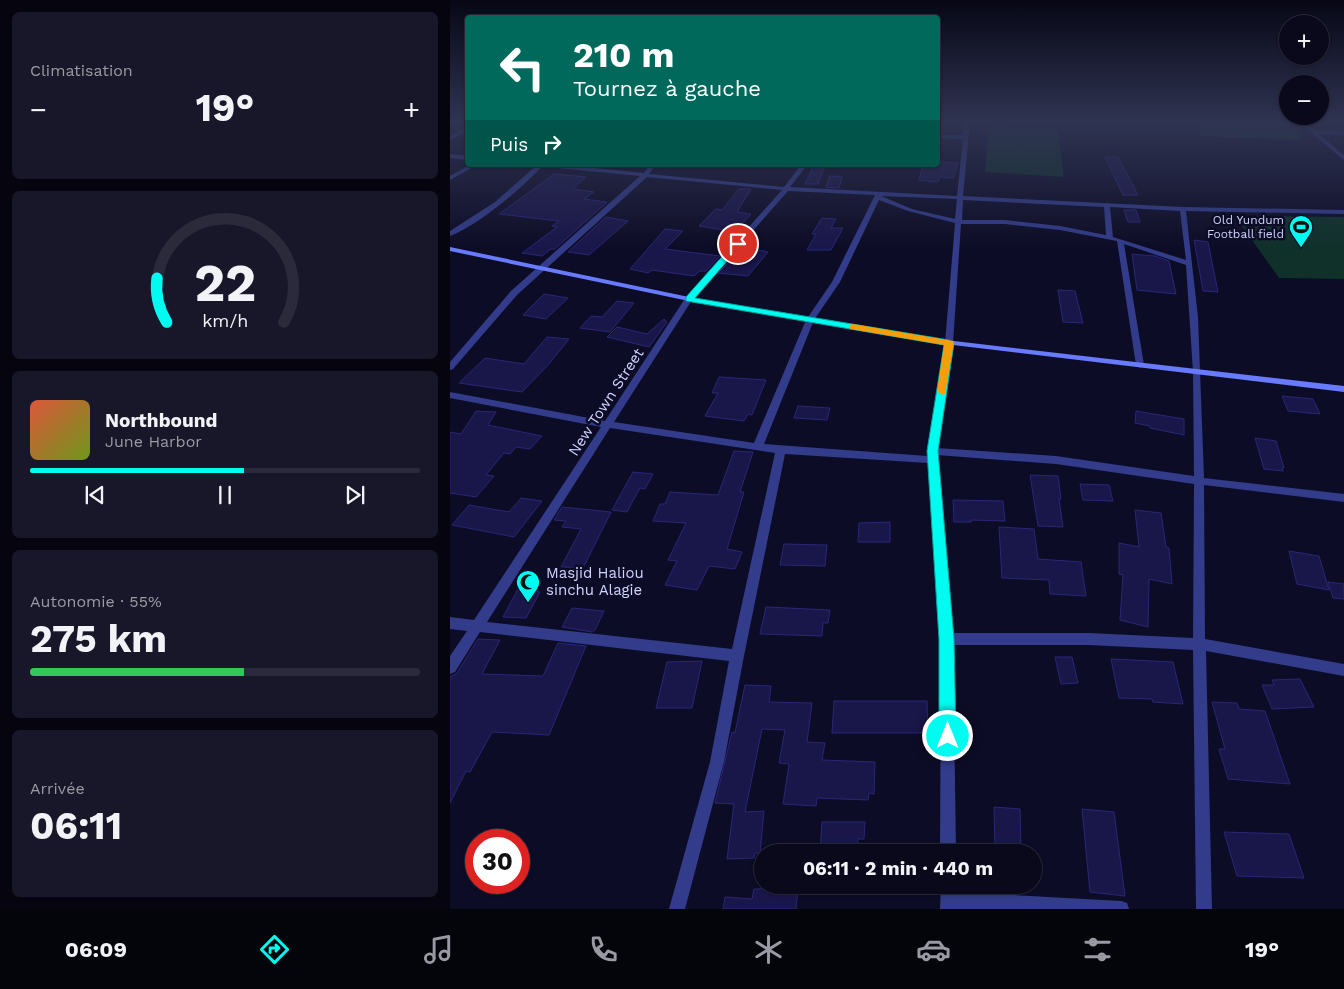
<!DOCTYPE html>
<html lang="fr">
<head>
<meta charset="utf-8">
<style>
  :root { --surface:#0a091c; --page:#181729; --text:#f1f3f6; --muted:#999aa3; --line:#2a2a3b; --accent:#00fcf0 }
  body { margin:0; font-family:"Work Sans",sans-serif; background:var(--page); color:var(--text); height:100vh; display:flex; flex-direction:column; font-size:19px; white-space:nowrap }
  * { box-sizing:border-box; margin:0 }
  p { font-size:16px; color:var(--muted) }
  .icon { flex:none; width:28px; height:28px; fill:none; stroke:currentColor; stroke-width:2; stroke-linecap:round; stroke-linejoin:round }
  .map { position:relative; flex:1; overflow:hidden }
  .sheet { display:flex; flex-direction:column; gap:12px; padding:12px; background:#06050f; width:450px }
  .sheet>* { flex:none }
  .top-card { position:absolute; left:15px; top:15px; width:475px; height:152px; border-radius:5px; box-shadow:0 1px 4px #0004,0 0 0 1px var(--line); background:#00695c; color:#fff; overflow:hidden }
  .buttons { position:absolute; left:829px; top:15px; display:grid; gap:10px }
  .buttons a { display:grid; place-items:center; width:50px; height:50px; border-radius:50%; background:var(--surface); box-shadow:0 1px 4px #0004,0 0 0 1px var(--line); font-size:25px }
  .speed { position:absolute; left:15px; top:829px; display:flex; gap:10px; font-size:25px; font-weight:700; text-align:center }
  .speed>* { display:grid; place-content:center; width:65px; height:65px; border-radius:50%; background:var(--surface); box-shadow:0 1px 4px #0004,0 0 0 1px var(--line); line-height:1 }
  .speed .limit { border:8px solid #d22; background:#fff; color:#111 }
  .pin { position:absolute; display:grid; place-items:center; width:42px; height:42px; color:#fff; margin:-21px; border:2px solid #fff; border-radius:50%; box-shadow:0 1px 5px #0007 }
  .me { position:absolute; width:55px; margin:-28px; rotate:0deg; stroke-linejoin:round; filter:drop-shadow(0 0 4px #0008) }
  .turn { display:flex; align-items:center; gap:18px; height:105px; padding:0 25px; font-size:22px }
  .turn .icon { width:65px; height:65px; stroke-width:2.5 }
  .turn b { display:block; font-size:35px; line-height:42px }
  .then { display:flex; align-items:center; height:48px; padding:0 25px; background:#0003; gap:10px; font-size:19px }
  .big { font-size:38px; font-weight:700; line-height:1.1 }
  .sheet .widget { flex:1; display:flex; flex-direction:column; justify-content:center; gap:8px; min-width:0; padding:0 18px; border-radius:8px; background:var(--page) }
  .sheet .dial { align-items:center; gap:0 }
  .dial svg { height:130px; overflow:visible; fill:none; stroke:var(--line); stroke-width:7; stroke-linecap:round; text-anchor:middle }
  .dial text { fill:var(--text); stroke:none }
  .song { display:flex; align-items:center; gap:15px }
  .cover { width:60px; height:60px; border-radius:8px; background:linear-gradient(135deg,hsl(10 70% 55%),hsl(80 70% 35%)) }
  .played { height:5px; border-radius:2px; background:linear-gradient(90deg,var(--accent) 55%,var(--line) 55%) }
  .keys { display:flex; justify-content:space-around; direction:ltr }
  .heat { display:flex; justify-content:space-between; align-items:center; font-size:28px; direction:ltr }
  .charge { height:8px; border-radius:4px; background:linear-gradient(90deg,#34c759 55%,var(--line) 0) }
  .trip { position:absolute; left:304px; top:844px; width:288px; height:50px; border-radius:25px; background:var(--surface); box-shadow:0 1px 4px #0004,0 0 0 1px var(--line); font-weight:700; line-height:50px; text-align:center }
  .menu { display:flex; height:80px; justify-content:space-around; align-items:center; background:#04040b; color:var(--muted) }
  .menu .icon { width:35px; height:35px }
  .menu .active { color:var(--accent) }
  .menu b { font-size:22px; color:var(--text) }
  main { display:flex; flex:1; min-height:0 }
  .map>svg:first-child { display:block }
  .green { fill:#0f312a }
  .building { fill:#191649; stroke:#2a2678 }
  .lines { fill:none; stroke-linecap:round; stroke-linejoin:round }
  .street { fill:#323c8a; fill-rule:evenodd }
  .secondary { fill:#687bff; fill-rule:evenodd }
  .route { fill:#00fcf0; stroke:#00a49c }
  .slow { fill:#f59e0b }
  .labels { text-anchor:middle; stroke-width:5; stroke-linejoin:round; paint-order:stroke }
  .far-poi-label { font-size:12px; fill:#d1d3ff; stroke:#0d0c26; text-anchor:end }
  .street-label { font-size:15px; fill:#d1d3ff; stroke:#0d0c26 }
  .poi-label { font-size:15px; fill:#d1d3ff; stroke:#0d0c26; text-anchor:start }
</style>
</head>
<body>
<main>
<section class="sheet">
<div class="widget"><p>Climatisation</p>
<div class="heat"><a>−</a><b class="big">19°</b><a>+</a></div>
</div>
<div class="widget dial"><svg viewBox="0 0 100 80">
<path d="M14 69A42 42 0 1 1 86 69"/>
<path d="M14 69A42 42 0 0 1 8 42" stroke="#00fcf0"/>
<text x="50" y="56" font-size="32" font-weight="700">22</text>
<text x="50" y="72" font-size="11">km/h</text>
</svg></div>
<div class="widget">
<div class="song"><i class="cover"></i><div><b>Northbound</b><p>June Harbor</p></div></div>
<div class="played"></div>
<div class="keys"><svg class="icon" aria-label="previous" viewBox="0 0 24 24"><path d="M18 5L8 12l10 7zM5 5v14"/></svg><svg class="icon" aria-label="pause" viewBox="0 0 24 24"><path d="M8 5v14M16 5v14"/></svg><svg class="icon" aria-label="next" viewBox="0 0 24 24"><path d="M6 5l10 7-10 7zM19 5v14"/></svg></div>
</div>
<div class="widget"><p>Autonomie · 55%</p><b class="big">275 km</b><div class="charge"></div></div>
<div class="widget"><p>Arrivée</p><b class="big">06:11</b></div>
</section>
<div class="map">
<svg width="894" height="909" viewBox="0 0 894 909">
  <rect width="100%" height="100%" fill="#0d0c26"/>
  <path class="green" d="M744,122H837L853,140L752,136Z
    M539,126L608,130L614,177L535,172Z
    M785,216L894,217V279L829,278Z"/>
  <path class="building" d="M655,157H668L688,195H673Z
    M488,162L508,163L503,178L489,177L488,182L469,180L473,165H488Z
    M364,165H375L368,184H355Z
    M104,174L136,177L123,189L144,192L134,199L157,202L105,249H101L92,256L72,253L107,227L102,226L109,221L49,214Z
    M380,176L392,177L389,188L376,187Z
    M289,189H301L287,212L301,214L285,232L249,226L266,209L272,210Z
    M674,210H686L690,222H678Z
    M156,217L178,221L139,255L118,252Z
    M372,218L386,219L381,228H393L381,250H357L366,234H362Z
    M215,229L233,231L215,249L270,256L256,271H250L244,276L202,270L198,273L180,269Z
    M744,240L758,242L768,292L753,291Z
    M294,247L318,252L298,276L268,273Z
    M682,254L705,256L719,261L726,294L687,290Z
    M608,290L625,291L633,323L613,322Z
    M94,294L118,298L96,319L73,315Z
    M167,301L184,303L160,332L130,328L141,316L152,317Z
    M214,319L217,322L199,347L157,337L167,327L197,334Z
    M97,337L119,339L99,364L72,392L9,383L35,358L74,364Z
    M269,377L316,380L302,415L298,414L294,421L255,416L268,393H262Z
    M832,396L863,399L870,414L838,411Z
    M348,406L380,408L377,420L344,418Z
    M26,411L46,412L38,425L92,436L80,449L66,447L60,454L54,453L36,475L44,476L26,497L0,493V432L11,434Z
    M686,411L734,419V435L700,428V426L685,423Z
    M805,438L826,441L834,468H832L833,471L814,469Z
    M284,451L303,452L290,492H294L277,549L292,552L285,569L259,566L247,590L215,585L227,561L218,560L236,523L203,521L210,504H215L220,492L268,495Z
    M183,472L203,474L195,489L190,488L177,512L162,510Z
    M580,475L608,476L611,499H609L613,527L588,526Z
    M630,484L659,485L663,501L633,500Z
    M71,498L92,501L64,537L2,525L19,505L59,512Z
    M503,500L553,501L555,521L521,520V522H504Z
    M112,507L161,512L133,568L111,567L131,529L112,527L116,521L104,520Z
    M685,510L711,513L716,547L719,548L722,584L699,579L698,627L670,620L673,575L669,574V543L689,547Z
    M440,522V542H408L409,523Z
    M549,527L584,529L588,559L631,562L636,596L600,594L599,580L552,578Z
    M334,544L377,545L375,566L330,565Z
    M839,551L869,556L879,590L847,584Z
    M878,582L894,584V599L883,598Z
    M68,589L90,592L76,618L53,617Z
    M316,607L380,610L378,623H373L372,636L310,634Z
    M122,608L154,611L145,630L142,632L112,627Z
    M28,639L50,640L32,674L93,676L108,643L136,646L99,735L42,732L20,772L16,771L0,803V677L7,673Z
    M605,657H622L628,683L611,684Z
    M661,659L723,662L733,704L703,702L702,699L669,698Z
    M252,661L242,708H206L217,662Z
    M850,679L864,707L822,709L812,685H824L822,680Z
    M295,685L321,686L319,702L362,703L357,742L375,743L372,760L425,762L424,794L419,793L418,800L367,798L366,806L333,804L339,764L329,763L335,730L312,729L295,812L314,811L310,853H305L304,858L277,859L284,804L265,803L282,732L285,733Z
    M384,701H477L478,733H382Z
    M762,702L787,703L789,709L815,711L840,784L778,779L769,749H775Z
    M544,807L570,809L571,852H545Z
    M632,809L664,812L675,896L640,892Z
    M372,822H415L414,839H408L407,852H370Z
    M774,832L839,834L854,878L787,876Z
    M348,888L346,909H273L275,897L302,899L304,889Z"/>
  <g class="lines">
    <path class="street" d="M514,122H520L513,196L733,207L894,210V214L736,211L748,317L754,478L894,494V502L754,485L755,639L894,664V676L756,651L762,909H746L743,650L639,645H503L506,852H490L491,639L478,463L335,454L294,656L274,762L235,909H219L260,762L279,661L30,632L5,672L0,674V656L17,631L0,629V617L24,620L151,427L0,398V392L155,421L236,297L332,190L197,177L67,295L3,369L0,370V362L61,291L190,176L97,167L94,165H114L194,173L200,165H206L199,174L334,187L351,165H357L340,187L507,196L513,139L488,138V135H513ZM338,191L425,195L382,282L356,320L304,443L164,422L242,300ZM431,196L507,199L505,219L462,209ZM429,200L458,211L505,223L495,343L477,456L314,444L364,320L390,282ZM513,200L654,207L656,235L610,226L555,220H512ZM660,207L730,211L736,260L663,237ZM511,224H555L610,230L667,241L686,365L690,368L694,365L674,244L736,265L743,372L744,476L606,456L487,448L503,343ZM160,428L325,453L282,649L37,622ZM487,455L606,464L744,484L743,638L639,633H503Z
      M848,122H854L864,130L894,131V135L868,134L894,155V160Z
      M18,126V130L0,140V136Z
      M0,154L18,156V160L0,158Z
      M20,165H27L0,180V176Z
      M87,165H93C74,187 27,226 0,236V231L45,202Z
      M491,885H507V892L671,901L677,903L679,909H490Z"/>
    <path class="secondary" d="M0,247L239,297L478,338L894,386V392L478,342L239,301L0,251Z"/>
  </g>
  <linearGradient id="sky" x2="0" y2="1"><stop stop-color="#070715"/><stop offset="0.49" stop-color="#2f3452"/><stop offset="1" stop-color="#2f3452" stop-opacity="0"/></linearGradient>
  <rect width="894" height="249" fill="url(#sky)"/>
  <path class="route" d="M285,242L292,244L245,298L499,340L504,343L488,451L504,639L506,736L503,742L498,744L492,742L489,736V639L477,451L494,345L236,301V297Z"/>
  <path class="slow" d="M403,324L503,341L504,343L495,394L492,395L487,391L494,345L400,329V325Z"/>
  <defs>
    <g id="stadium-pin" transform="scale(1.25)"><path d="M0 17L-7.5 6A9.5 9.5 0 1 1 7.5 6Z" fill="#00fcf0" stroke="#0d0c26"/><path d="M0-5a6.5 5 0 1 0 0 10a6.5 5 0 1 0 0-10ZM-3.5-1.8h7v3.6h-7Z" fill="#111"/></g>
    <g id="mosque-pin" transform="scale(1.25)"><path d="M0 17L-7.5 6A9.5 9.5 0 1 1 7.5 6Z" fill="#00fcf0" stroke="#0d0c26"/><path d="M3.5-4.9A6 6 0 1 0 3.5 4.9A5 5 0 1 1 3.5-4.9Z" fill="#111"/></g>
  </defs>
  <g fill-rule="evenodd">
    <use href="#stadium-pin" x="851" y="227"/>
    <use href="#mosque-pin" x="78" y="582"/>
  </g>
  <g class="labels">
    <g class="far-poi-label">
      <text x="834" y="224">Old Yundum<tspan x="834" dy="14">Football field</tspan></text>
    </g>
    <g class="street-label">
      <text transform="translate(156 402) rotate(-57)" y="5">New Town Street</text>
    </g>
    <g class="poi-label">
      <text x="96" y="578">Masjid Haliou<tspan x="96" dy="17">sinchu Alagie</tspan></text>
    </g>
  </g>
</svg>
<div class="buttons">
<a>+</a>
<a>−</a>
</div>
<div class="speed"><div class="limit">30</div></div>
<div class="pin" style="left:288px;top:244px;background:#d93025"><svg class="icon" aria-label="arrive" viewBox="0 0 24 24"><path d="M6 21V4h12l-3 4 3 4H6"/></svg></div>
<svg class="me" style="left:498px;top:736px" viewBox="-20 -20 40 40"><circle r="17" fill="#00fcf0" stroke="#fff" stroke-width="3"/><path d="M0-11L8 9 0 5-8 9z" fill="#fff"/></svg>
<div class="trip">06:11 · 2 min · 440 m</div>
<div class="top-card">
<div class="turn"><svg class="icon" aria-label="left" viewBox="0 0 24 24"><path d="M17 20v-9H6M10 6l-5 5 5 5"/></svg><div><b>210 m</b>Tournez à gauche</div></div>
<div class="then">Puis<svg class="icon" aria-label="right" viewBox="0 0 24 24"><path d="M7 20v-9h11M14 6l5 5-5 5"/></svg></div>
</div>
</div>
</main>
<nav class="menu">
<b>06:09</b>
<svg class="icon active" aria-label="directions" viewBox="0 0 24 24"><path d="M12 3l9 9-9 9-9-9zM9 14v-3h6M13 9l2 2-2 2"/></svg>
<svg class="icon" aria-label="music" viewBox="0 0 24 24"><path d="M9 18V5l10-2v13"/><circle cx="6" cy="18" r="3"/><circle cx="16" cy="16" r="3"/></svg>
<svg class="icon" aria-label="phone" viewBox="0 0 24 24"><path d="M5 4h4l2 5-3 2q2 4 5 5l2-3 5 2v4C11 20 4 13 5 4z"/></svg>
<svg class="icon" aria-label="climate" viewBox="0 0 24 24"><path d="M12 3v18M4 7l16 10M4 17L20 7"/></svg>
<svg class="icon" aria-label="car" viewBox="0 0 24 24"><path d="M5 17H2v-5l4-1 3-4h7l3 4 3 1v5h-3M9 17h6M6 11h13"/><circle cx="7" cy="17" r="2"/><circle cx="17" cy="17" r="2"/></svg>
<svg class="icon" aria-label="filters" viewBox="0 0 24 24"><path d="M4 7h16M4 17h16"/><circle cx="9" cy="7" r="2"/><circle cx="15" cy="17" r="2"/></svg>
<b>19°</b>
</nav>
</body>
</html>
